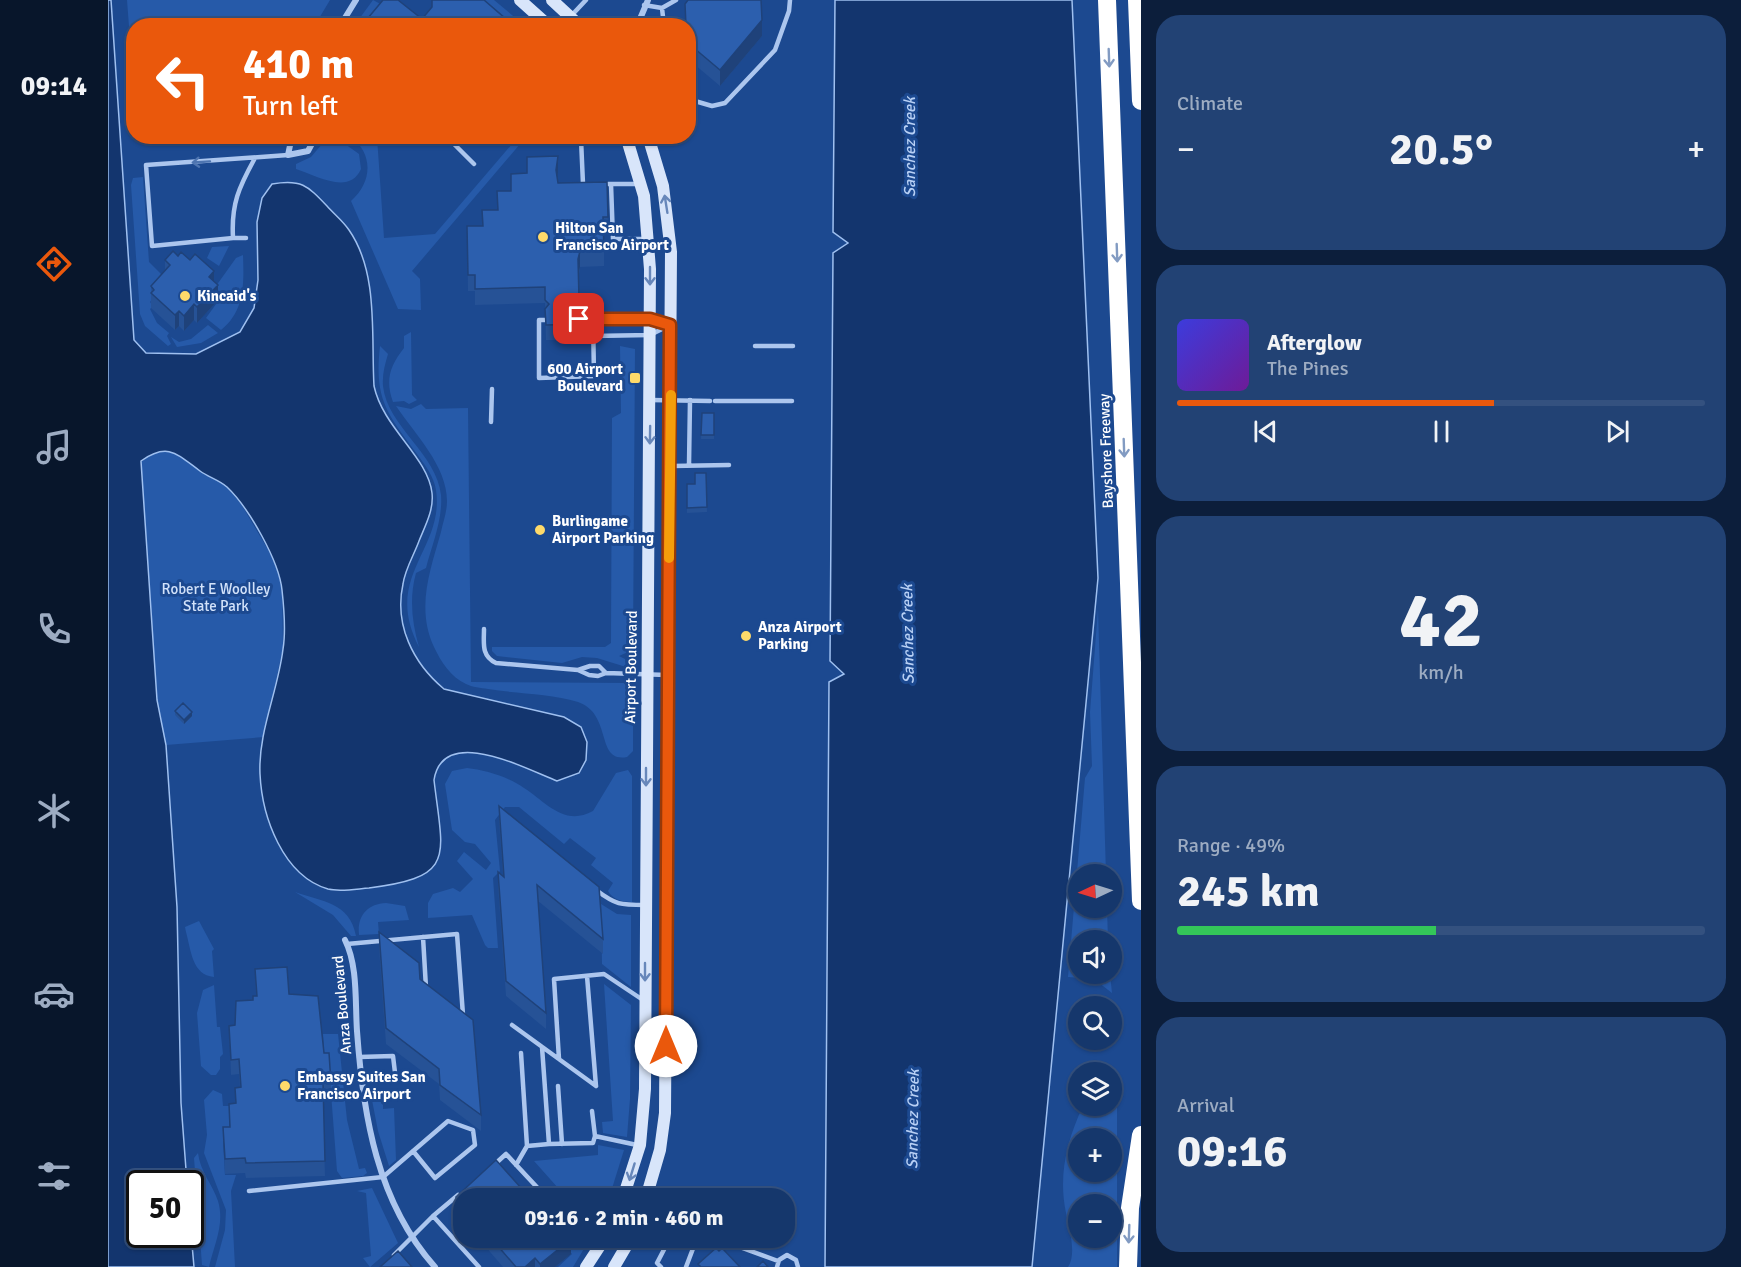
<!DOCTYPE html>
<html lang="en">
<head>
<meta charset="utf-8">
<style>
  :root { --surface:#15376c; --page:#224274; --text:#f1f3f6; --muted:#9dacc2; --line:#34517f; --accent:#ea580c }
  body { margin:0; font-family:Signika,sans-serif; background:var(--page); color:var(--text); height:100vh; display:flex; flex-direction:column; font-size:22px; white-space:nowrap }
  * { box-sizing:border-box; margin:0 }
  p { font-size:20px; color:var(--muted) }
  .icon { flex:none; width:33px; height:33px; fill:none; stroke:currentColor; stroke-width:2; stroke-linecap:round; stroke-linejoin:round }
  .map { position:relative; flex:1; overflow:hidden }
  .details { display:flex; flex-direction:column; gap:15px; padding:15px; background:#0c1e3b; width:600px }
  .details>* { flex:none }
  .guide { position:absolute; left:18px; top:18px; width:570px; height:126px; border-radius:24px; box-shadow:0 2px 4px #0004,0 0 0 2px var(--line); background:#ea580c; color:#fff; overflow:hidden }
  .needle { width:39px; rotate:266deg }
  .tools { position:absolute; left:960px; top:864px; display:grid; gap:12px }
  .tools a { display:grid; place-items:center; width:54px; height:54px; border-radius:50%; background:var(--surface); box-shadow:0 2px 4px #0004,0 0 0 2px var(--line); font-size:30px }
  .speed { position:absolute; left:18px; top:1170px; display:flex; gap:12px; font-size:30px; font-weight:700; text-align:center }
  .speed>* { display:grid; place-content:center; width:78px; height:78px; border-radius:50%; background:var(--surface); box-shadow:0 2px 4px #0004,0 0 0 2px var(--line); line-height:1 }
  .speed .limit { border:3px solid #111; border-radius:9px; background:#fff; color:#111 }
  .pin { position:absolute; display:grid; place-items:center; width:51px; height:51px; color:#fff; margin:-26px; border-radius:12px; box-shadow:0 3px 9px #0006 }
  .me { position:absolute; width:66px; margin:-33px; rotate:0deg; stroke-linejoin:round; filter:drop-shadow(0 0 4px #0008) }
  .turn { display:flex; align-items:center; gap:21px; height:126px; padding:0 18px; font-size:27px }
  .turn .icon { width:78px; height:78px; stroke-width:2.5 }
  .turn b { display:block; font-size:42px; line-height:51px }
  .big { font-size:45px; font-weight:700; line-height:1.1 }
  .details .widget { flex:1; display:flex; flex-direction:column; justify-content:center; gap:9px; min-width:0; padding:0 21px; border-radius:24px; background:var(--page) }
  .details .dial { align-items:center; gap:0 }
  .dial b { font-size:78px; line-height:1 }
  .song { display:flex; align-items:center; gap:18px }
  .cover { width:72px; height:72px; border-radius:9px; background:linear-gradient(135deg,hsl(240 70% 55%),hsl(280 70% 35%)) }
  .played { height:6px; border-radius:3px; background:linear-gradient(90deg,var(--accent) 60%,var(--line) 60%) }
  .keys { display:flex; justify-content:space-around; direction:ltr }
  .heat { display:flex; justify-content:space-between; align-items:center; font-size:33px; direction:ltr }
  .charge { height:9px; border-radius:4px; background:linear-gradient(90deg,#34c759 49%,var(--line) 0) }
  .trip { position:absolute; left:345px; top:1188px; width:342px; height:60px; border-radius:24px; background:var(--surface); box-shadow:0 2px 4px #0004,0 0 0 2px var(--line); font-weight:700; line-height:60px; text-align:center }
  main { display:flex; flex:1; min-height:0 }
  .tab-bar { display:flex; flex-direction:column; width:108px; justify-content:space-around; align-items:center; background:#08162b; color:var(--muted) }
  .tab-bar .icon { width:42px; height:42px }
  .tab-bar .current { color:var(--accent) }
  .tab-bar b { font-size:27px; color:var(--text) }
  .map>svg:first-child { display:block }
  .green { fill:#265aa9; fill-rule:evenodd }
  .water { fill:#13356e; stroke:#9fc0f0; stroke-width:1.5 }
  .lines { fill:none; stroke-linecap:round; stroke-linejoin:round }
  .service { stroke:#acc6ee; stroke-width:4.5 }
  .minor { stroke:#acc6ee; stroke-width:6 }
  .secondary { stroke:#d8e5fa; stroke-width:12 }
  .motorway { stroke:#fff; stroke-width:18 }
  .wall { fill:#265296 }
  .shaded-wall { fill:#1f427a }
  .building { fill:#2c5fae; stroke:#1f427a; stroke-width:1.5 }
  .oneway { stroke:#829bc2 }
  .oneway2 { stroke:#4e75b1 }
  .oneway3 { stroke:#6787ba }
  .route-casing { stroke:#983908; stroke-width:15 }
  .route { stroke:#ea580c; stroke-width:10 }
  .slow { stroke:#f59e0b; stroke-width:10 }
  .poi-dot { fill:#feda6a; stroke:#1c4990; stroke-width:2 }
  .labels { text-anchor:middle; stroke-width:6; stroke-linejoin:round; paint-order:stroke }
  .poi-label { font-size:15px; font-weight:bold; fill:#fff; stroke:#1c4990; text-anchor:start }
  .street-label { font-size:15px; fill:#fff; stroke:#1c4990 }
  .park-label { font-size:15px; fill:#d2e2fa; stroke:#1c4990 }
  .water-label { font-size:16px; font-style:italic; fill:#b8d0f5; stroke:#1c4990 }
</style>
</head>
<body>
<main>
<nav class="tab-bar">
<b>09:14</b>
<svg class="icon current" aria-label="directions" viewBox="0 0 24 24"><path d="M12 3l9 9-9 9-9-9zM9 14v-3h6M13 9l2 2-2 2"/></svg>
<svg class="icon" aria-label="music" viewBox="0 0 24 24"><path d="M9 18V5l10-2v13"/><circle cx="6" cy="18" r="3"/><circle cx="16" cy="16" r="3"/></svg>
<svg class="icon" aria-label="phone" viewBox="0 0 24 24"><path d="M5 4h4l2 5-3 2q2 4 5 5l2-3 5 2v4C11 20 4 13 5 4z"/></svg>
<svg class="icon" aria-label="climate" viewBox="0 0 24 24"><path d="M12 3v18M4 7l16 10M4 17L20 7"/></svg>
<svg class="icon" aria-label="car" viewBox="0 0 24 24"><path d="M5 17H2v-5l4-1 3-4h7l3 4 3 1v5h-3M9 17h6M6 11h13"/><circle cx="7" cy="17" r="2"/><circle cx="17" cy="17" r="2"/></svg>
<svg class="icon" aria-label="filters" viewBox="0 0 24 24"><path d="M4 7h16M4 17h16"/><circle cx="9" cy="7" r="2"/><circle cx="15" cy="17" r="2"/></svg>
</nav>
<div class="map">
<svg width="1033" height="1267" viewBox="0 0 1033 1267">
  <rect width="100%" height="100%" fill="#1c4990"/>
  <path class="green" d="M19,0H222L207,25L26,26L25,79Z
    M265,0L278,7L262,25L246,26Z
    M363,0H386L416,25H403L404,23L381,4Z
    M243,137H269L276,238L327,234L410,137H418L304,271L312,279L313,310L290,309L243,201C264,183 266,154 243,137Z
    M227,142L237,144L251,154L253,169C241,196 208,175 188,169V164L203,157L214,144Z
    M35,177L41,262L60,281L42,302L45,306L42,309L49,323L61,333L59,336L63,344L60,346L37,326L32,314L23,185L25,178Z
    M121,246L111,266L99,258L104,247Z
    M135,255C136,283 137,311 113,330L98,318L111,300L103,293L128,258Z
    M100,325L110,333L93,343L69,347L63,337L71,342L83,339Z
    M303,332L304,395L309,400L301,404L296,401L285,402C277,380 282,366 296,348V336Z
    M272,346L280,354C277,364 274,375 275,386C279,426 329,454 333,495C335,519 324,545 318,568L308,573C301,598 304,623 311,647C274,576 337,550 328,490C326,477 317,465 309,454C279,413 266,400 272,346Z
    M512,346L527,349L525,644L520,652L511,656L517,659L518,667L489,658L474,657L454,663L389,656L384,651V647H497L503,643L504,418L513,413Z
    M313,404L318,409L360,408L363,682L520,683L525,691V751L519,757C487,763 505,714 470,702C442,693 409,694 380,689C373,688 364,687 358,684C343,677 333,662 326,647C308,608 322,571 333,532C335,522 339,512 339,501C339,466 307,434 288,406L303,409Z
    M67,451L118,486L133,504L168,563L174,589L175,648L156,737L58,745L49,700L33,462L45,453Z
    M990,609L998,874H970V908H999L1000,940H970V974H1002L1004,993L986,979L960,977L977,778L984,766L982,712Z
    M359,768C377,770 401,777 416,788C438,802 456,827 485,811L508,773L520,770L524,776V902C514,902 504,899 500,891L505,883L483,865L488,858L462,838L456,844L411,807H397L387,820L392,871L385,878L390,948H380L377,945L364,915L320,918V903L325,894L345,888L352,892L365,879L349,861L356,852L378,870L383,863L367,844L357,842L344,830L337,784L344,771Z
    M187,892C214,902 242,902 248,936H243L225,915Z
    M278,903L297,906L301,920L270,922L271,934L251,935C249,916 259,904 278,903Z
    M493,904L509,914L523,915V987L494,964Z
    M91,921L106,949L104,951L106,977C84,975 83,950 78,932L77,927Z
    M496,984L523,1005L522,1099L519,1137L495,1133L494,1122L505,1121Z
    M106,985L109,1027H112L115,1054L112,1057V1069L108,1075H103L93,1066L89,1013L95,990Z
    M215,1034H230L239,1120L251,1169L257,1168L259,1173L255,1176L234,1178L229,1171L221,1067L217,1066Z
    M1004,1073L1009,1078V1267H960C969,1254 961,1228 958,1213C950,1175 959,1140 975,1106H1004ZM970,1138H1004V1172H970ZM970,1204H1004V1238H970Z
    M105,1090L114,1094L115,1106H121V1140L115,1141L117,1175H128L123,1191L127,1267H107L117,1230L118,1210L96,1153L99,1135L96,1100Z
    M264,1100H275V1109L286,1108L288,1160L281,1166L270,1131Z
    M490,1145L516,1150L501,1198H459L426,1161L490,1155Z
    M90,1153C92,1171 104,1184 110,1201C117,1224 106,1245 101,1267L94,1265L86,1158Z
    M264,1188L290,1243L262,1267L255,1258L263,1256L258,1193L249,1191Z
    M449,1238H467L477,1247L465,1267H450L464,1254Z"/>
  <path class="water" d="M0,0H3L26,340L38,353L88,354L132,332L146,308L150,280L149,222L154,198L164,184C193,179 199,185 219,206C226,214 235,221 241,230C271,273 263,336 266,386C275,428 320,457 324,493C326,510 317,526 311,541C306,555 297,569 295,584C286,625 305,663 336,689L456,717L473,727L479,742L478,760L471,773L449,781C418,769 335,724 326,780C335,857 349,877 261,888C248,889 232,892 220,889C175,876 154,817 152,774C150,732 170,691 175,649C178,631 176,608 174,590C171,561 141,508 119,487C111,480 100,477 92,471C69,454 60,442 33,461L49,700L58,745L69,907L73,1103L79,1183L32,1184V1234L83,1233L86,1267H0Z
    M727,0H964L990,578L924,1267H717L721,682L736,674L722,661L725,253L740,243L725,232Z"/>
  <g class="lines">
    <path class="service" d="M536,5L554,8L568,0
      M554,8L556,26
      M463,16L478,0
      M580,99L604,106L617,103L667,50L681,11L682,0
      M338,136L366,164
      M473,139L475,184
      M147,158C131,187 123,204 125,238L44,246L38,165L180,155
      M500,184H531
      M503,184L505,239H538
      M125,238H138
      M471,319H542L560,324
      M437,320H431V378L486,376L485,319
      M485,336L542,335L562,325
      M647,346H685
      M542,400L602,401
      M607,401H684
      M383,422L384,389
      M581,465L582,400
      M564,466L621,465
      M376,629C376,643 373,656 388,663L470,670
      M498,673L491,666H482L470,670L481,675L490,676L498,673L559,675
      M488,890C508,905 512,905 537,905
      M315,937L318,988
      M239,944L349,934L355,1015
      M479,976L488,1086
      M404,1025L488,1086
      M413,1053L419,1146L441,1144L434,1047
      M251,1057L285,1056L288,1081
      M451,1059L446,979L496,974L535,1000
      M450,1086L454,1144
      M487,1136L529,1145
      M441,1144L485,1143L487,1136L484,1111
      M387,1164L398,1154L439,1198
      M408,1165L419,1146
      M141,1191L275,1177L340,1121L365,1130L367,1145L327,1178L305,1151
      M350,1195L325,1216L371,1267
      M478,1238L489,1246
      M607,1238L670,1261
      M286,1255L325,1216
      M553,1267L549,1263L562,1238
      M578,1267L589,1238
      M669,1267L671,1260L679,1255L688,1260L690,1267"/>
    <path class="minor" d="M232,26L248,0
      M529,26L540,0
      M184,136L180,155L200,151L208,136
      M237,940C250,966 247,1002 249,1031C255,1115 269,1202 327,1267"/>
    <path class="secondary" d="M412,0L441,26
      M444,0L472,26
      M515,1198L532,1145L537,1089L542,269L536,196L518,136
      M538,1198L552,1150L557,1113L563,252L555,186L540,136
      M478,1267L497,1238
      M506,1267L523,1238"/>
    <path class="motorway" d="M999,0L1033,901
      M1029,0L1033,101
      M1020,1267L1022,1208L1033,1135"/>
  </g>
  <path class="wall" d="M577,4L654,36L612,86L580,59V26H577Z
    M450,172L449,177L450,183L499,182L500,233H496V266L472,267L471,274V340H438L437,303L367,305V291H360L359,226H374L389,210L403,191L419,173Z
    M70,256L106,281L110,300L89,323L86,320L76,331L71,326L67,330L43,308V286L57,270V260Z
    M594,413H606V439H593Z
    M598,473L599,512L579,513V484H587Z
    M67,711L84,716L76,724L67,715Z
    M391,806L495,939V954L430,901L438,1013V1029L398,996L390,887V872L395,876L391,822Z
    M271,932L312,979L373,1115V1131L332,1100L331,1084L278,1044L271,948Z
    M147,969L181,994L216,1053L223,1083V1097L215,1098L217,1176L138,1178L137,1173L117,1174L115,1127H121V1104L127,1103V1088H132L131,1074L123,1075L121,1026L127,1025L148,996Z
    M348,1197L356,1198V1221L348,1212Z
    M370,1238H462L463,1254L447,1267H395Z"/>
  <path class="shaded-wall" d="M654,20V36L612,86V70Z
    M450,156V172L448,186V170Z
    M472,251V267L470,275V259Z
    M106,271V287L101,277Z
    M110,285V300L89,323V307Z
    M471,299V315L467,304Z
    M86,304V320L76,331V316Z
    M71,311V326L67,330V315Z
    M84,712V716L76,724V720Z
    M463,1239V1254L447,1267H432V1264Z
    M427,1258V1267H417Z"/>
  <path class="building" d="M275,0H290L314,19L324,7V0H376L406,26H257L255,24Z
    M580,0H653L654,20L612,70L580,43V26H578L577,4Z
    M450,156L448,170L450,183L499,182L500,217H495L496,251H472L470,259L471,299L467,304L471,308V324L438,325L437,309L441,304L437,300V287L367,289V275H360L359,226H375L374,210H390L389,191H403V174L419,173V157Z
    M65,251L70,256L73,252L82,260L87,254L106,271L101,277L110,285L89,307L86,304L76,316L71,311L67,315L43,293L46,290L43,286L62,265L57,260Z
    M594,413H606V435H593Z
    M587,473H598L599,507L579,508V484H587Z
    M75,703L84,712L76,720L67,711Z
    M391,806L491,887L495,939L429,885L438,1013L398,981L390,872L396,877Z
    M271,932L311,963L312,979L365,1020L373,1115L332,1085L331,1069L278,1028Z
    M179,967L181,994L210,996L216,1053H221L223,1083H215L217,1161L138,1163L137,1158L117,1159L115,1127H122L121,1104L128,1103L127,1088L133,1087L131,1059L123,1060L121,1026L127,1025L128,1001L145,1000V996H149L147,969Z
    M388,1160L422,1198H356V1206L348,1197Z
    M383,1238H462L463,1239L432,1264L427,1258L417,1267H408Z
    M608,1248L611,1251L614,1248L632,1267H593L590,1264Z
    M290,1251L304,1267H272Z
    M655,1261L660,1267H649Z"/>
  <defs><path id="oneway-shaft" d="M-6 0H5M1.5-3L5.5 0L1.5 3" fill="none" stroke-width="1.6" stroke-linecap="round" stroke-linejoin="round" transform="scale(1.5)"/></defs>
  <g class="oneway">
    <use href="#oneway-shaft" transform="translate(1001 58) rotate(88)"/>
    <use href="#oneway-shaft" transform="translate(1009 253) rotate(88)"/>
    <use href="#oneway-shaft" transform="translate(1016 448) rotate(88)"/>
    <use href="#oneway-shaft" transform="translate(1021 1234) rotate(92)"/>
  </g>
  <use class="oneway2" href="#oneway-shaft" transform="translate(93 162) rotate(176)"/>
  <g class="oneway3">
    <use href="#oneway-shaft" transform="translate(558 204) rotate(-99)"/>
    <use href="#oneway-shaft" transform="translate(542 276) rotate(90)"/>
    <use href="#oneway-shaft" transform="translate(542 435) rotate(91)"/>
    <use href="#oneway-shaft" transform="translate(538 777) rotate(90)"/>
    <use href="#oneway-shaft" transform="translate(537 972) rotate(90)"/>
    <use href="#oneway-shaft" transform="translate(524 1172) rotate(107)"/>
  </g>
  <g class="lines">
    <g class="route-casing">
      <path id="route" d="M471,319H542L562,325L558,1046"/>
    </g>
    <use href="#route" class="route"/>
    <path class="slow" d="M561,558L563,395"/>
  </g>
  <g class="poi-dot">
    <circle cx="435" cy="237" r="6"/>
    <circle cx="77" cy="296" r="6"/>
    <rect x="521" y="372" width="12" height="12" rx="3"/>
    <circle cx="432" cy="530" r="6"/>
    <circle cx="638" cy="636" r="6"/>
    <circle cx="177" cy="1086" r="6"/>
  </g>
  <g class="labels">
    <g class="poi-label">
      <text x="447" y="233">Hilton San<tspan x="447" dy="17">Francisco Airport</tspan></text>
      <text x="89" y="301">Kincaid's</text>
      <text x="515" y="374" text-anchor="end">600 Airport<tspan x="515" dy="17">Boulevard</tspan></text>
      <text x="444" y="526">Burlingame<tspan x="444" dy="17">Airport Parking</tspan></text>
      <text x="650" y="632">Anza Airport<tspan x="650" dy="17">Parking</tspan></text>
      <text x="189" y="1082">Embassy Suites San<tspan x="189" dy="17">Francisco Airport</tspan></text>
    </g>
    <g class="street-label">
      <text transform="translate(998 451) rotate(-92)" y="5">Bayshore Freeway</text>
      <text transform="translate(523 667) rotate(-89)" y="5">Airport Boulevard</text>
      <text transform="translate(234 1005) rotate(-95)" y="5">Anza Boulevard</text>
    </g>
    <g class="park-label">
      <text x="108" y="594">Robert E Woolley<tspan x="108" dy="17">State Park</tspan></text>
    </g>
    <g class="water-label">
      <text transform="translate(801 147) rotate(-90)" y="6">Sanchez Creek</text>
      <text transform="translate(799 634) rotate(-91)" y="6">Sanchez Creek</text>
      <text transform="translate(804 1119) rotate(-89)" y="6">Sanchez Creek</text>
    </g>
  </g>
</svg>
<div class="tools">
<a><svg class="needle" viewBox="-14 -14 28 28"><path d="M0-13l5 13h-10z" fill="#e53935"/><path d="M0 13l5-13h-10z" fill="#9dacc2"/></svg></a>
<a><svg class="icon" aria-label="sound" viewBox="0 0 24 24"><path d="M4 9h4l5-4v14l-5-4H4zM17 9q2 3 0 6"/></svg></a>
<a><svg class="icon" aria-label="search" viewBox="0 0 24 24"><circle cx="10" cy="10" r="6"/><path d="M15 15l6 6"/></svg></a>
<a><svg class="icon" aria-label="layers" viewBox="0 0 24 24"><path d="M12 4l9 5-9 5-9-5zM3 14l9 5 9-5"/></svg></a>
<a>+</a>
<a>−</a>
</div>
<div class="speed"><div class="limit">50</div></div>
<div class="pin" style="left:471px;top:319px;background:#d93025"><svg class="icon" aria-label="arrive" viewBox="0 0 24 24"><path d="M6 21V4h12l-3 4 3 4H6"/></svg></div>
<svg class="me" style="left:558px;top:1046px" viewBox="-20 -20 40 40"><circle r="19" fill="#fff"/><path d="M0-13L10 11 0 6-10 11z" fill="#ea580c"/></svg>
<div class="trip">09:16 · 2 min · 460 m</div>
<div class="guide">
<div class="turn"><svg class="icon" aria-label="left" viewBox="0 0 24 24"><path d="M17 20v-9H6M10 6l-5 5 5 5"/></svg><div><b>410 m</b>Turn left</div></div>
</div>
</div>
<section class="details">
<div class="widget"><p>Climate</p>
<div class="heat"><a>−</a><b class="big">20.5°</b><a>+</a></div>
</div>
<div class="widget">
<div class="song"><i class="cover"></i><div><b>Afterglow</b><p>The Pines</p></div></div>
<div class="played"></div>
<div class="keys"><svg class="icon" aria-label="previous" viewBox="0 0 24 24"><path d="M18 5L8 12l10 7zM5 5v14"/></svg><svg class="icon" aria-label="pause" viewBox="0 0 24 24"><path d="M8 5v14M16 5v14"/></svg><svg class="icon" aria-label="next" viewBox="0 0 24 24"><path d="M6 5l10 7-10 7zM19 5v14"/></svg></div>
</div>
<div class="widget dial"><b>42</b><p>km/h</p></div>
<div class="widget"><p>Range · 49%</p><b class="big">245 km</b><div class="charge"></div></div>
<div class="widget"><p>Arrival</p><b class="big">09:16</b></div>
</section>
</main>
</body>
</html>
